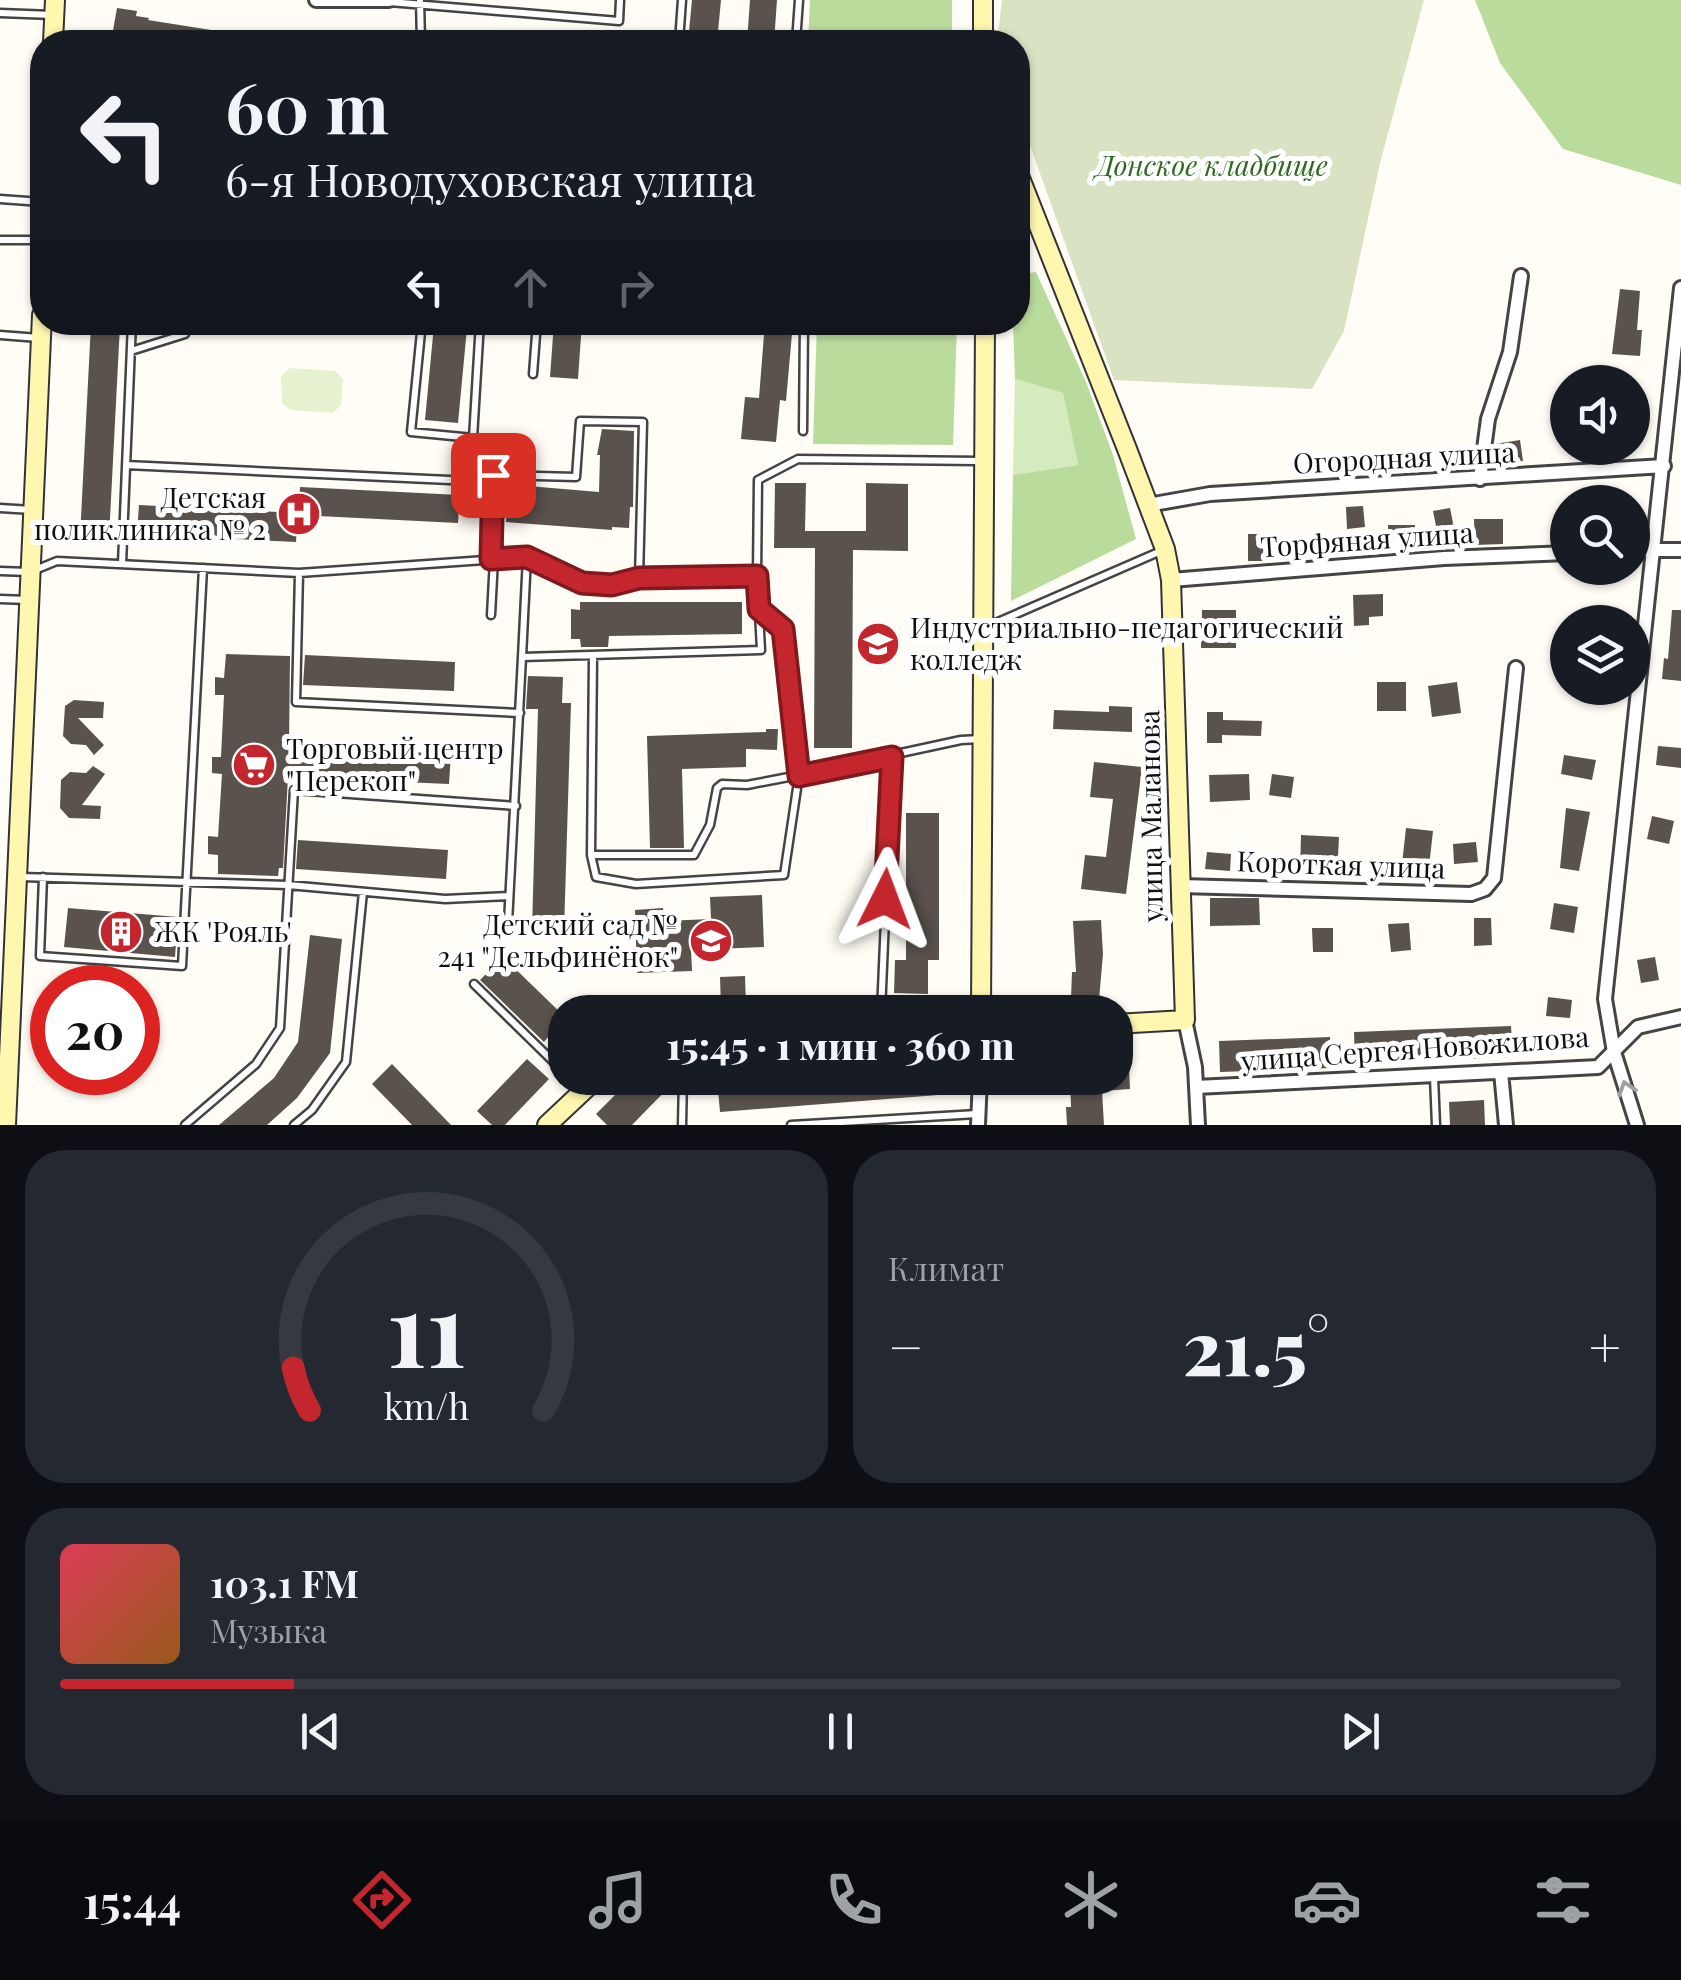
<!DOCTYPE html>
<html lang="ru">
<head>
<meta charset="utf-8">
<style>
  :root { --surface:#171b24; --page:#242831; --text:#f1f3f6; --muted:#9ea1a6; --line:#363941; --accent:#c4262e }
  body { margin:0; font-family:"Playfair Display",serif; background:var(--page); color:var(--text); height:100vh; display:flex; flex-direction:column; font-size:38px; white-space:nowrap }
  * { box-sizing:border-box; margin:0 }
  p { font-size:32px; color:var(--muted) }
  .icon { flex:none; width:55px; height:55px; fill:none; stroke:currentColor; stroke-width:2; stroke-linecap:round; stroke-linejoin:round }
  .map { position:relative; height:1125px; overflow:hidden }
  .drawer { display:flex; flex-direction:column; gap:25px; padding:25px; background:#0d0f14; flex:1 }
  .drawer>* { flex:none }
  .guide { position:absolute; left:30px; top:30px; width:1000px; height:305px; border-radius:40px; box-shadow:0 2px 8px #0004; background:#171b24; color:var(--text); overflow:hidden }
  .controls { position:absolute; left:1550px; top:365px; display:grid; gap:20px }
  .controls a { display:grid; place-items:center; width:100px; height:100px; border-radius:50%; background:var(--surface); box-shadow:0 2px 8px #0004; font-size:50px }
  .speed { position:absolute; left:30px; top:965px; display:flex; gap:20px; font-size:50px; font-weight:700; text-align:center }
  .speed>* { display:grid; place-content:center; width:130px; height:130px; border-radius:50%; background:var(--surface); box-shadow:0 2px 8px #0004; line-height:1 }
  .speed .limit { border:15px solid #d22; background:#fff; color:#111 }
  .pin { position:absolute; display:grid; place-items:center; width:85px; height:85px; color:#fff; margin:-42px; border-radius:20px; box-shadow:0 5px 15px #0006 }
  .me { position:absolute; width:110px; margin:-55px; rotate:3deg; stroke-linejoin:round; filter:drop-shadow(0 0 8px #0008) }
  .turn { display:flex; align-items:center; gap:35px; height:210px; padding:0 30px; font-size:45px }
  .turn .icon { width:130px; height:130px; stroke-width:2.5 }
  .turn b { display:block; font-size:70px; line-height:85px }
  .lanes { display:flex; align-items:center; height:95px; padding:0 30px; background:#0003; justify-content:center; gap:50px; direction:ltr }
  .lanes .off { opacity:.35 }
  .big { font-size:75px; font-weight:800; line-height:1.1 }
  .drawer .tile { flex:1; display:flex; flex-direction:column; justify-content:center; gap:15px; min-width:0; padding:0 35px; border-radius:40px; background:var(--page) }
  .drawer .dial { align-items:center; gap:0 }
  .dial svg { height:260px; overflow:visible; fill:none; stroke:var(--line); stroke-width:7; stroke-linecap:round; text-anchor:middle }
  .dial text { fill:var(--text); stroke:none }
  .song { display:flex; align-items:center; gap:30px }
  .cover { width:120px; height:120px; border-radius:15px; background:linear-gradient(135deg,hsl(350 70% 55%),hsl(30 70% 35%)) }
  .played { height:10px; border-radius:5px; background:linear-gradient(90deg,var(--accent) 15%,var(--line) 15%) }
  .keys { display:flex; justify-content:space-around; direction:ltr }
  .heat { display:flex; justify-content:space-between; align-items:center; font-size:55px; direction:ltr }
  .drawer .tiles { flex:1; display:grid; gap:25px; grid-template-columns:1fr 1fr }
  .tile:last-child { grid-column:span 2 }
  .trip { position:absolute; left:548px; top:995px; width:585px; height:100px; border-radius:40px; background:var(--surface); box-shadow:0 2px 8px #0004; font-weight:800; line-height:100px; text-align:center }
  .tab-bar { display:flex; height:160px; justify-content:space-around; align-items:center; background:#090b0e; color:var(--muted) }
  .tab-bar .icon { width:70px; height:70px }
  .tab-bar .on { color:var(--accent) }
  .tab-bar b { font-size:45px; color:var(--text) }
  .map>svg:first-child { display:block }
  .green { fill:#d5ebbd }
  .forest { fill:#b9dc9c }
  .cemetery { fill:#d9e3c4 }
  .pitch { fill:#e6f2cf }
  .building { fill:#5a524d }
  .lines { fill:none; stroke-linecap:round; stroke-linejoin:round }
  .lane-casing { stroke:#444; stroke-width:11 }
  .street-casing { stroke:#444; stroke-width:18 }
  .secondary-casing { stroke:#333; stroke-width:22 }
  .lane { stroke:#fff; stroke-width:6 }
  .street { stroke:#fff; stroke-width:12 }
  .secondary { stroke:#fff6b0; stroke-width:18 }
  .oneway { stroke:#a0a0a0 }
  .route-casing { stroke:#7f191e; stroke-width:25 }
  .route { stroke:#c4262e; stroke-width:18 }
  .labels { text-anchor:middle; stroke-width:10; stroke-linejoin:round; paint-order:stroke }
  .park-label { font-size:28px; font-style:italic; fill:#2f6b1f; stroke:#fff }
  .street-label { font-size:28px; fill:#111; stroke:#fff }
  .poi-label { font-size:28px; fill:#111; stroke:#fff; text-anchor:start }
</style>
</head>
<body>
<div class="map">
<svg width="1681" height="1125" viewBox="0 0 1681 1125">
  <rect width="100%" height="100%" fill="#fffdf5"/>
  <path class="green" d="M1015,379L1063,393L1078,465L1013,475Z"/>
  <path class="forest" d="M810,0H952V42H808Z
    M1475,0H1681V185L1563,149L1500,63Z
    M1036,272L1086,382L1113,455L1136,539L1011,601L1013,475L1078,465L1063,393L1015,379L1013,323L1018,322V275Z
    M817,323H957L953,445L813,444Z"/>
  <path class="cemetery" d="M1002,0H1424L1380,163L1344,331L1312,389L1114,380L1018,112V42H997Z"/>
  <path class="pitch" d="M290,368L335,371L343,379L341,405L333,413L291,410L282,403L281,376Z"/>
  <path class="building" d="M692,0H721L717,42H688Z
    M750,0H777L774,42H747Z
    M117,8L137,11L136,16L149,18L148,20L211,30L209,42H111Z
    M1620,289L1640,291L1637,330H1642L1640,356L1612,354Z
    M554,322H582L578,379L550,377Z
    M765,322H793L786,401L780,400L776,442L741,439L745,397L759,398Z
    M91,324L120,325L109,538L80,537Z
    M434,325L467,328L458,423L425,420Z
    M602,429L634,431L633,507H630L629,528L612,527V530L506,522L508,488H516V485L599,492L600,455H597Z
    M1520,440L1523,461L1492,465L1495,444Z
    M775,483H806L805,531H866V483L908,484V551L853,550L852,748H814L815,548H774Z
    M300,487L460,495L458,523L298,515Z
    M139,505L298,513L296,542L137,534Z
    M1363,506L1365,527L1347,529L1346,507Z
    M1450,508L1454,528L1437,531L1433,511Z
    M1474,519H1503V544L1475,545Z
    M1388,525H1415V538H1388Z
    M1248,534H1269V561H1248Z
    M1383,594V616L1369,617V625L1354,626L1353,595Z
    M580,602H742V634L609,636L608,647H581L580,639H571V609L580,610Z
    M1202,610H1236V648H1201Z
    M1672,610H1681V681L1662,679L1664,658L1668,659Z
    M226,654L290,656L289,746L451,754L449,784L288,777L283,868H279L278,876L218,874V855L208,854V836L218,837L222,774L212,773V757H221L224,695H215V677L224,678Z
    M305,655L455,662L454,691L303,685Z
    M528,676L563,677L562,703H571L564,932L532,931L538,709H526Z
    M1377,682H1406V711H1377Z
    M1457,682L1461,713L1432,717L1428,686Z
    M74,700L104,702L103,718H78L104,745L94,755L86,745L71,744L63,736L65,706Z
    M1109,706L1132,707V732L1053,729L1054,710L1109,712Z
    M1207,712H1223V720L1262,721L1261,736L1222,735V743H1207Z
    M766,729H778L777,750L746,749V767L682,769L684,848H650L647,736L766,732Z
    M1658,746L1681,748V768L1656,765Z
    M1564,755L1596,760L1592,780L1561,774Z
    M1094,762L1142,767L1126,894L1081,889L1085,855L1106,857L1113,799L1090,797Z
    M93,766L105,774L82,805L101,806L100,819L69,818L60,808L61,780L70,772L86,773Z
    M1249,774L1250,800L1210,802L1209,775Z
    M1272,774L1294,777L1291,798L1269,795Z
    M1566,808L1590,812L1579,871L1560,868Z
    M906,813H939V960H928V994L894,993L895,960H906Z
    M1652,816L1674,821L1669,844L1647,839Z
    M1406,828L1433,831L1429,867L1402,864Z
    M1301,835L1339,837L1337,874L1300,872Z
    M298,840L448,850L446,879L296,869Z
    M1476,842L1478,862L1454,864L1453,844Z
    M1207,852L1231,854L1230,871L1205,869Z
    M762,895L764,947L691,950L692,971L637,973L635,910L663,908L664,921L711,919L710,897Z
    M1210,898H1259L1260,925L1210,926Z
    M1554,903L1578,907L1574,933L1550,929Z
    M68,908L178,917L175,957L64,947Z
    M1474,918H1491L1492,945L1474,946Z
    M1101,920L1103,954L1099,1000L1071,999L1072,972H1076L1073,921Z
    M1409,923L1411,950L1391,952L1388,924Z
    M1312,928H1333V952H1313Z
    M310,935L342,939L330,1053L297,1098L267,1125H219L274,1078L298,1042Z
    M503,957L565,1017L544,1042L480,980Z
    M1655,957L1659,980L1641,983L1637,960Z
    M745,976L746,1007L721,1008L720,977Z
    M1548,997L1572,1000L1570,1018L1546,1016Z
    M138,1022H149L147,1066H138Z
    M1511,1026L1513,1057L1355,1063L1354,1032Z
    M1330,1037L1331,1068L1220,1072L1219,1041Z
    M1115,1046H1128L1130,1089L1102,1091L1104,1125H1067L1066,1107H1071L1070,1078H1115Z
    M527,1059L549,1079L505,1125H492L477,1111Z
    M392,1064L451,1125H412L372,1084Z
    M632,1078H668L673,1083L632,1125H607L596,1114Z
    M937,1078L938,1095L720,1112L717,1079Z
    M1484,1100L1485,1125H1450L1449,1102Z"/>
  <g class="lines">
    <g class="lane-casing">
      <path id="lane" d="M420,0L421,42
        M389,2L619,21L620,0
        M0,13L53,15
        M679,42L682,0
        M796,42L799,0
        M0,199L42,202
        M0,240H42
        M422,322L411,432L473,438L480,322
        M0,335L39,338
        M131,351L185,334
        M533,374L537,322
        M803,431L804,322
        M126,465L493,482
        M471,481L473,438
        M0,508L32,510
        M527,557L522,657L761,650L757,576
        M491,559L493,475L576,477L580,421L643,422L639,578
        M122,564L132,322
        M0,571L30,572L57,561L299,573L527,557L583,583L611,585L639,578L757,576L758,480L798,459L979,461
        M299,573L296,702L520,713
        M0,599L28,600
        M759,609L783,629L799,775L961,740L981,739
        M491,615L494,559
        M984,628L1161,551
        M591,855H694L710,825L717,788L722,784L747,785L799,775L784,875L636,884L596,877L591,855L593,657
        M21,877L288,885L445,899L509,896
        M43,877L40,956L182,966L203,568
        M508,923L522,657
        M474,984L565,1073
        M881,1012L892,757
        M1434,1077L1436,1125
        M570,1078L582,1089
        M185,1125L256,1064L280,1028L294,790L516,806
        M294,1125L312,1110L346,1062L363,892
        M682,1125L683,1078
        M791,1125L977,1114"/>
    </g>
    <g class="street-casing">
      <path id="street" d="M316,0H389
        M1480,479L1488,419L1510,352L1521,276
        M1148,505L1210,494L1664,466
        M1632,550H1681
        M1171,580L1444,558L1568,553
        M1180,886L1471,894L1485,889L1494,878L1516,668
        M1185,1020L1195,1067L1198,1125
        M1501,1072L1506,1125
        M1196,1087L1598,1067L1638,1027L1681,1017
        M978,1125L980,1078
        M1637,1125L1614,1052L1605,999L1681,288"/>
    </g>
    <g class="secondary-casing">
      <path id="secondary" d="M983,0V42
        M53,42L55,0
        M1018,173L1127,449L1165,549L1171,580L1185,1020L1115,1024
        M981,1012L985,322
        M6,1125L42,315
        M547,1125L597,1078"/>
    </g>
    <use href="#lane" class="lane"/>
    <use href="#street" class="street"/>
    <use href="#secondary" class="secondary"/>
  </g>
  <defs><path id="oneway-chevron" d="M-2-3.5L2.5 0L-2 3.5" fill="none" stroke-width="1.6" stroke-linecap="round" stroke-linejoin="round" transform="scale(2.5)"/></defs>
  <use class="oneway" href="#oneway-chevron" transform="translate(1626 1088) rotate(-108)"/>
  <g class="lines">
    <g class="route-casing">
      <path id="route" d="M493,475L491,559L527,557L582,583L612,585L639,578L757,576L759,609L783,629L799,776L892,757L885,899"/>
    </g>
    <use href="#route" class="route"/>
  </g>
  <defs>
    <g id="hospital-disc" transform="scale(2.25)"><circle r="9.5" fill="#c4262e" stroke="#fff"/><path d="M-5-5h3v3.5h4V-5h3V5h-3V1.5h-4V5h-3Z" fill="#fff"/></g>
    <g id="university-disc" transform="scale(2.25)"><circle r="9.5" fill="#c4262e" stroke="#fff"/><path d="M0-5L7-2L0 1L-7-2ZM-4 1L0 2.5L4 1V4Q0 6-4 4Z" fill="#fff"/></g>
    <g id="supermarket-disc" transform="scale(2.25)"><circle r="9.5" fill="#c4262e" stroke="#fff"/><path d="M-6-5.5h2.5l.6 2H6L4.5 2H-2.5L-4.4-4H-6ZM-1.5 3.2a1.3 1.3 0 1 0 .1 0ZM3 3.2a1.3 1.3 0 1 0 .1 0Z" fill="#fff"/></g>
    <g id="building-disc" transform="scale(2.25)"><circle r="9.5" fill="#c4262e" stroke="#fff"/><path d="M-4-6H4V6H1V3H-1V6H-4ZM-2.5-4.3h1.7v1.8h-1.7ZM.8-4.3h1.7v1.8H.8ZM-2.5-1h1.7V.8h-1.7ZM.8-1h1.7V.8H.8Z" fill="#fff"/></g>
    <g id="school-disc" transform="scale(2.25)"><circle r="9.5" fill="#c4262e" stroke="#fff"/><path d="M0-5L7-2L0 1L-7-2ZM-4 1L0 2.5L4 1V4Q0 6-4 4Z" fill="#fff"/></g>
  </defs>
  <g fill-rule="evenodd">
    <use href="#hospital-disc" x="299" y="514"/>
    <use href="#university-disc" x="878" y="644"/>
    <use href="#supermarket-disc" x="254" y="765"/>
    <use href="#building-disc" x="121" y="932"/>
    <use href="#school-disc" x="711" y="941"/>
  </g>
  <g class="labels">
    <g class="park-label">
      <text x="1212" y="176">Донское кладбище</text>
    </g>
    <g class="street-label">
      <text transform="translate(1404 458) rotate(-3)" y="10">Огородная улица</text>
      <text transform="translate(1367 540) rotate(-4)" y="10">Торфяная улица</text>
      <text transform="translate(1151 816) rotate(-91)" y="10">улица Маланова</text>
      <text transform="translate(1341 865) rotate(2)" y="10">Короткая улица</text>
      <text transform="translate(1415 1049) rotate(-4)" y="10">улица Сергея Новожилова</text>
    </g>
    <g class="poi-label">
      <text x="266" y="508" text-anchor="end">Детская<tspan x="266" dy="32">поликлиника № 2</tspan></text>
      <text x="910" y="638">Индустриально-педагогический<tspan x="910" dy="32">колледж</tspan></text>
      <text x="286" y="759">Торговый центр<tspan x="286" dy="32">"Перекоп"</tspan></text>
      <text x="678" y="935" text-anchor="end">Детский сад №<tspan x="678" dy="32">241 "Дельфинёнок"</tspan></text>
      <text x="154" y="942">ЖК 'Рояль'</text>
    </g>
  </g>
</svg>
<div class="controls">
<a><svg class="icon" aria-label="sound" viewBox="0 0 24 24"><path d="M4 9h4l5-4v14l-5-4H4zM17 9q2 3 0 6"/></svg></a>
<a><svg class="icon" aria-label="search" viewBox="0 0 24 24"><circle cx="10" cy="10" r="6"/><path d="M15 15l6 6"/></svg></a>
<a><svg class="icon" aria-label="layers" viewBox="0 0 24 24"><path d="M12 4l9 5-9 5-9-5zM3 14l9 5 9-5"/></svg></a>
</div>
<div class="speed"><div class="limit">20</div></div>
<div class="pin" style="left:493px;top:475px;background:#d93025"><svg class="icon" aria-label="arrive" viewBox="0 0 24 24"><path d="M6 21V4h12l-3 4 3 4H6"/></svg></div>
<svg class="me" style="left:885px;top:899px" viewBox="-20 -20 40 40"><path d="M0-17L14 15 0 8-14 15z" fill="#c4262e" stroke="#fff" stroke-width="4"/></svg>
<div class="trip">15:45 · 1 мин · 360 m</div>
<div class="guide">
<div class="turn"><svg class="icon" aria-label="left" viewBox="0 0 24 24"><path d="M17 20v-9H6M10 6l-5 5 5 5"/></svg><div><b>60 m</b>6-я Новодуховская улица</div></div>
<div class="lanes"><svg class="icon" aria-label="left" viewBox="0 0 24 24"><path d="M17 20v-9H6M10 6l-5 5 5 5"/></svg><svg class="icon off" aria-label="ahead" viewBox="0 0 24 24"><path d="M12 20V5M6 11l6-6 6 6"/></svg><svg class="icon off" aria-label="right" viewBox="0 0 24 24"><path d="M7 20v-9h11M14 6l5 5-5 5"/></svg></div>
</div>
</div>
<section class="drawer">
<div class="tiles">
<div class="tile dial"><svg viewBox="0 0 100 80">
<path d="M14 69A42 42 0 1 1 86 69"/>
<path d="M14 69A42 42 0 0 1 9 56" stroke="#c4262e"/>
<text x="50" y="56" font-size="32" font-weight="700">11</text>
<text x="50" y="72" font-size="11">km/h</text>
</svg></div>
<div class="tile"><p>Климат</p>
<div class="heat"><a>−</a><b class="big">21.5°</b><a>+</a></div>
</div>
<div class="tile">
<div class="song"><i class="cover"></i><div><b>103.1 FM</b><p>Музыка</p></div></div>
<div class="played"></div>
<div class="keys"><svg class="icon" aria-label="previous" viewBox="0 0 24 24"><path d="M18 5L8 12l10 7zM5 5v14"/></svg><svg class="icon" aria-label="pause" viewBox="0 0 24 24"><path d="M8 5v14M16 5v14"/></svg><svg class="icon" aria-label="next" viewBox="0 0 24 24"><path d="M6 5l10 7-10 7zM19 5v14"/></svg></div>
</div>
</div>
</section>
<nav class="tab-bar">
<b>15:44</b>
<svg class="icon on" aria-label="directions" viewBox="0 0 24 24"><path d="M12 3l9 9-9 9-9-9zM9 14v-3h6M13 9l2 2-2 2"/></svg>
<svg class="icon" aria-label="music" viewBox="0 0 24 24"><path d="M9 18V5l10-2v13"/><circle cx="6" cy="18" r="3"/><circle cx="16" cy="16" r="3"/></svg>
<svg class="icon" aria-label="phone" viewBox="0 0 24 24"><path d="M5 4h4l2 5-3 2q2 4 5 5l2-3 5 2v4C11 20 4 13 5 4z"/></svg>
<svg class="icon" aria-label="climate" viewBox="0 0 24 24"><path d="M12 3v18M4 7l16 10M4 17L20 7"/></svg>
<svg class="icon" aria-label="car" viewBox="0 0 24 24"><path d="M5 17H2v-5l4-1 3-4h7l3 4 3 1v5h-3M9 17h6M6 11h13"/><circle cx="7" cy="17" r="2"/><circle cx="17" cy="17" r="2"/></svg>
<svg class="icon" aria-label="filters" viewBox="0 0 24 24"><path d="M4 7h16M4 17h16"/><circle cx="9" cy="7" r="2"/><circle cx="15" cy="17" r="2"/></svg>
</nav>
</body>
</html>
